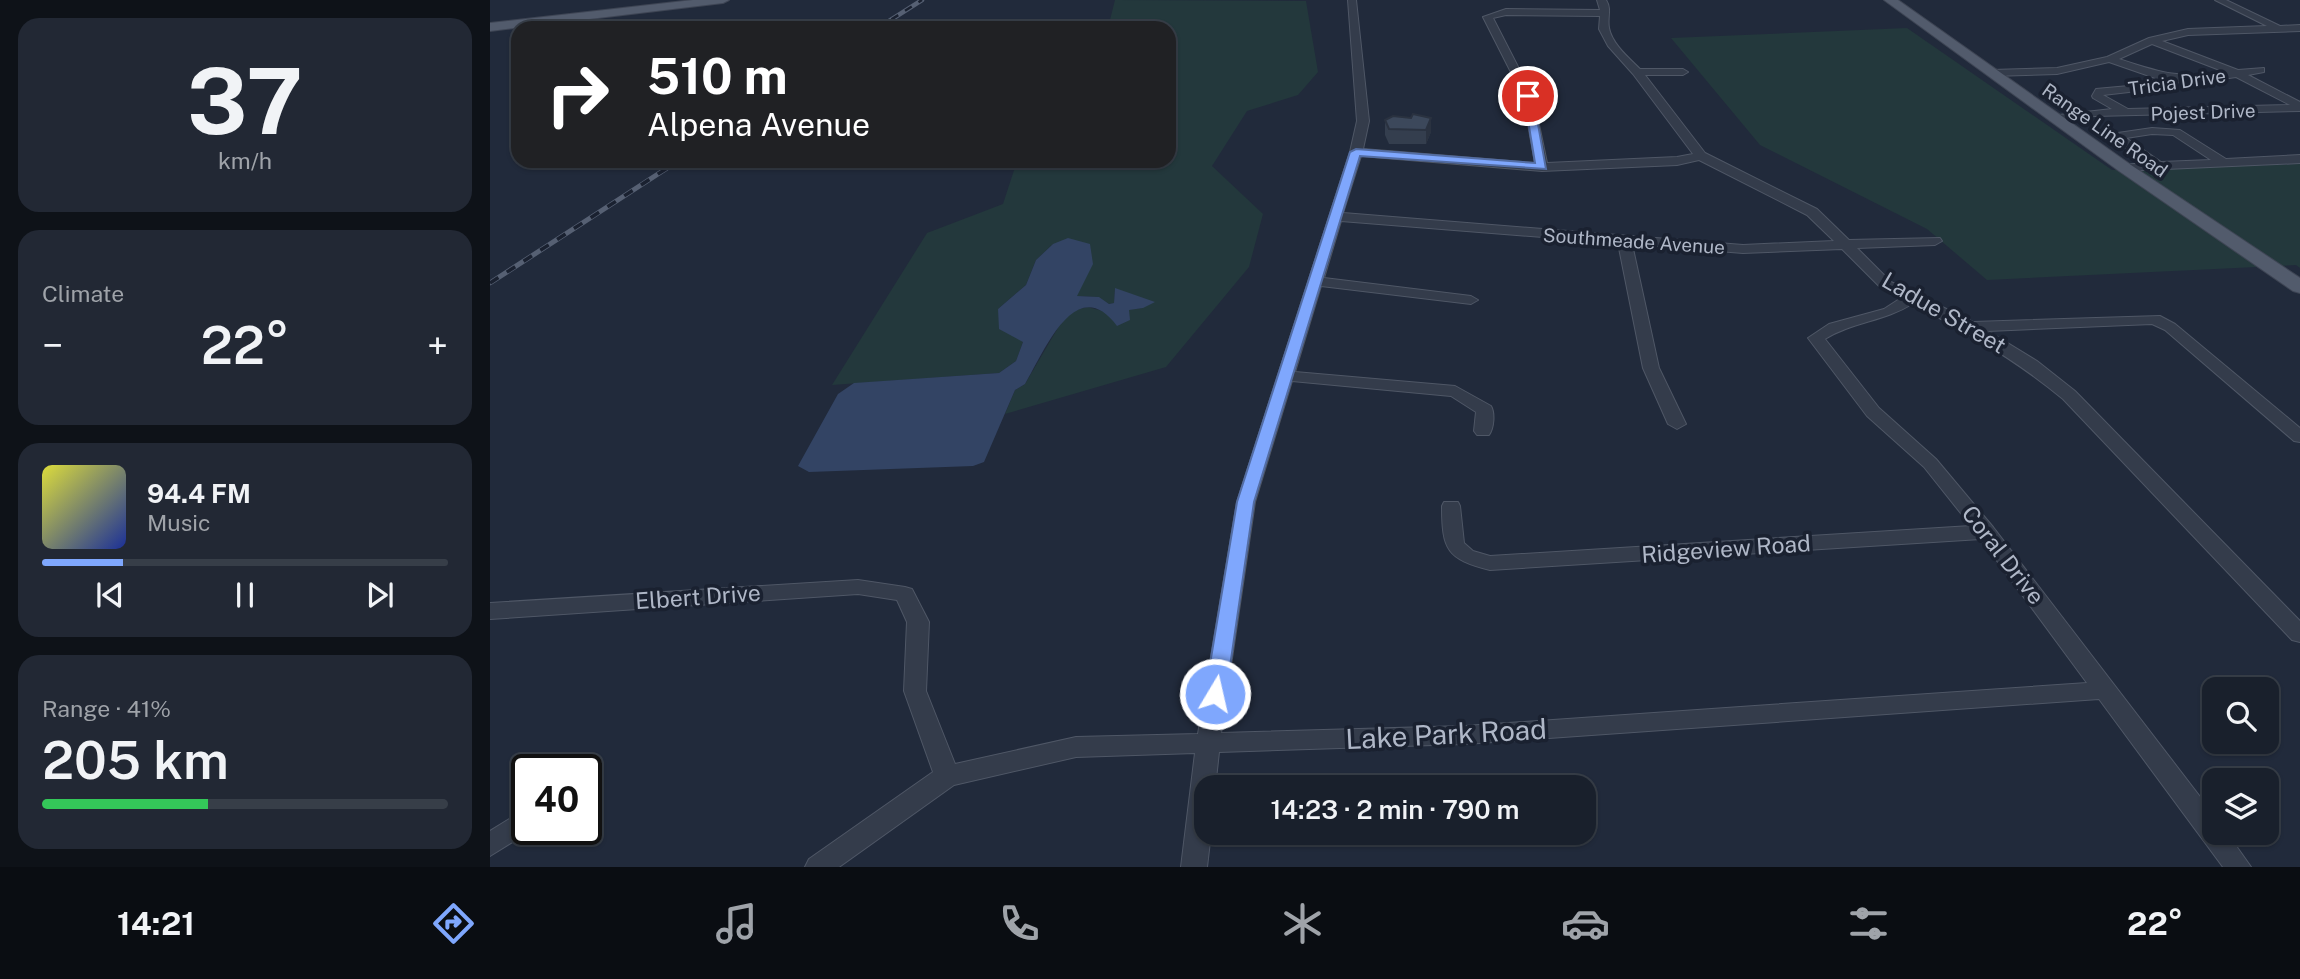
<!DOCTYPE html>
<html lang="en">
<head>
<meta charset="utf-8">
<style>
  :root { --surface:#19202c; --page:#222834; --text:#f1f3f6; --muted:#9fa3a9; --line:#373e48; --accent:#7fa7fd }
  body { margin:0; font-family:"Public Sans",sans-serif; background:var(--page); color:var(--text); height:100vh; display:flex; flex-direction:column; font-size:26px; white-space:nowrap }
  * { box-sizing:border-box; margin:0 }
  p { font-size:23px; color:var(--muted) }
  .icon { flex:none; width:38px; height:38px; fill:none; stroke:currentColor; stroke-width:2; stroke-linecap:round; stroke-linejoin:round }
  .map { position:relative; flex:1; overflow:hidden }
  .sheet { display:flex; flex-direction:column; gap:18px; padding:18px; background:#0e1218; width:490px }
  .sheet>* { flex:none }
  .top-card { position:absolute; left:21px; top:21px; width:665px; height:147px; border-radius:21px; box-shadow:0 2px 5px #0004,0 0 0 2px var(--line); background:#202124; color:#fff; overflow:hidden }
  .buttons { position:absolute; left:1712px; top:677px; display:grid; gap:14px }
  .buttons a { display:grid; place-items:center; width:77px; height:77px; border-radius:14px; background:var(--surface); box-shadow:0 2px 5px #0004,0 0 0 2px var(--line); font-size:35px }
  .speed { position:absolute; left:21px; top:754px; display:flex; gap:14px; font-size:35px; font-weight:700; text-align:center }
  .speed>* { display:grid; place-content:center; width:91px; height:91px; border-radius:50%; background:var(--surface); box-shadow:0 2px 5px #0004,0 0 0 2px var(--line); line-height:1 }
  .speed .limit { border:4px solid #111; border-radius:10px; background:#fff; color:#111 }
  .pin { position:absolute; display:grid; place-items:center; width:60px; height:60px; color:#fff; margin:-30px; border:4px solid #fff; border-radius:50%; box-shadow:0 2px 7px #0007 }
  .me { position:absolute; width:77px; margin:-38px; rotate:9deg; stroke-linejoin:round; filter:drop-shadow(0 0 5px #0008) }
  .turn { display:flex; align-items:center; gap:24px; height:147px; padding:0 21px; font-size:32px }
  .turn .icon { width:91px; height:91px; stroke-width:2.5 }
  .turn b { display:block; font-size:49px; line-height:60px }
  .big { font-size:52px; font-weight:600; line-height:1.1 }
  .sheet .tile { flex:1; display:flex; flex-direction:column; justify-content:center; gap:10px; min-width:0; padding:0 24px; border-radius:21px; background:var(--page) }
  .sheet .dial { align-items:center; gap:0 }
  .dial b { font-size:91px; line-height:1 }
  .song { display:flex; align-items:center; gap:21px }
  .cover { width:84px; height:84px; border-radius:10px; background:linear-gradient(135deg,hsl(60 70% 55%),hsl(230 70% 35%)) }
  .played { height:7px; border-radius:4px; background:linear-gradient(90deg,var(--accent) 20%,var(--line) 20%) }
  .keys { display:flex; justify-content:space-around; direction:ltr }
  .heat { display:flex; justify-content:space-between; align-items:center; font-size:38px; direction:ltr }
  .charge { height:10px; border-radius:5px; background:linear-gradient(90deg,#34c759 41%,var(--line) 0) }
  .trip { position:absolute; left:704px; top:775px; width:402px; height:70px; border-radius:21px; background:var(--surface); box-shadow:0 2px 5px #0004,0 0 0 2px var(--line); font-weight:600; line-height:70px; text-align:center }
  .dock { display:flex; height:112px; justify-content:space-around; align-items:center; background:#0a0d12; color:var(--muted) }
  .dock .icon { width:49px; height:49px }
  .dock .current { color:var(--accent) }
  .dock b { font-size:32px; color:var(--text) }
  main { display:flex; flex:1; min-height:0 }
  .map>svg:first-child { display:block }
  .green { fill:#23383c }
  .water { fill:#334464 }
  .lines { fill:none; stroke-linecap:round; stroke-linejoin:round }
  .minor-casing { stroke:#4f5766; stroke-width:2 }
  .major-casing { stroke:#3e4554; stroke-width:2 }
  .minor { fill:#343c4b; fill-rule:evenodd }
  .major { fill:#525b6c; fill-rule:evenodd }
  .rail-far1-casing { stroke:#566073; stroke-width:4.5 }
  .rail-casing { stroke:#566073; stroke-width:5 }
  .rail-far1 { stroke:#1a2130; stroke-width:2.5; stroke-dasharray:8; stroke-linecap:butt }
  .rail { stroke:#1a2130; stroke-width:3.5; stroke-dasharray:10; stroke-linecap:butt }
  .wall { fill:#343e4e }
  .shaded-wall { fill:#2a3240 }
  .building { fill:#3c485b; stroke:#2a3240; stroke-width:2 }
  .route { fill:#7fa7fd; stroke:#536da4; stroke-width:2 }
  .labels { text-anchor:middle; stroke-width:7; stroke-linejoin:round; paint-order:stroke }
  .far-street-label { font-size:19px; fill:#afb7c7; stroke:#1a2130 }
  .street-label { font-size:23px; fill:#afb7c7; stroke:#1a2130 }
  .near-street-label { font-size:28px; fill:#afb7c7; stroke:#1a2130 }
</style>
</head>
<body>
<main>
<section class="sheet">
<div class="tile dial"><b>37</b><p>km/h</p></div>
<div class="tile"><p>Climate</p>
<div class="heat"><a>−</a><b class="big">22°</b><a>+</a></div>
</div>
<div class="tile">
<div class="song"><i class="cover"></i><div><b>94.4 FM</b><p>Music</p></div></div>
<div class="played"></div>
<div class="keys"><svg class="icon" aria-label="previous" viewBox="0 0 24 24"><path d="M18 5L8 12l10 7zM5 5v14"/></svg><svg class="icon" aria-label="pause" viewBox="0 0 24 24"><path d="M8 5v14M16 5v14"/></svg><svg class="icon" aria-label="next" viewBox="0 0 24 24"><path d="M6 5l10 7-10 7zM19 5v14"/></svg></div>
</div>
<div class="tile"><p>Range · 41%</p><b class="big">205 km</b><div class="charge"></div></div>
</section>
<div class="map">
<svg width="1810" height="867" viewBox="0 0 1810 867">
  <rect width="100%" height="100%" fill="#212a3b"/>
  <path class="green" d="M625,0L816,1L828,72L808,95L757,111L722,166L773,214L759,267L676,367L515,414L525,390L535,384L572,321L585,310L598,307L616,312L653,308L625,289L624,303L619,304L608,297L587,296L563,244L546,260L536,285L508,309L533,342L526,361L509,373L342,385L437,233L513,204L527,161H679V28H618Z
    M1417,28L1622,170L1810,164V268L1806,265L1497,280L1437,229L1270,145L1181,38Z"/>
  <path class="water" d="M578,238L600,244L603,264L587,296L609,297L619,304L624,303L625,288L665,302L653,308L639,310L640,320L627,326C586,271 554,352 535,384L525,390L494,462L483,466L319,472L308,466L348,394L364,383L509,373L526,361L533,342L509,329L508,309L536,285L546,260L563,244Z"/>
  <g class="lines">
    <g class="minor-casing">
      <path id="minor" d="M858,0H866L879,121L873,149L1045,163L1033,96L993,17L1016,9L1110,10L1107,0H1116C1122,9 1117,17 1119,28C1122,44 1139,58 1150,69H1193L1198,72L1193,75H1155L1215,153L1327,209L1359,240L1450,238L1452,241L1445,245L1367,248L1401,282L1483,322L1670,316L1685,324L1810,428V442L1804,441L1675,330L1662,324L1498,331L1547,361L1585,391L1810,621V642L1802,640L1573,399C1526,360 1477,331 1422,304C1395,321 1362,322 1335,339L1389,408L1446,459L1503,527L1724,815V833H1737L1761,867H1733L1609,699L975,744L729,752L725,788H716V833H721L717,867H691L705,753L586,757L464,785L349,867H315L319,859L443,772L414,691L417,622L407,600L368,594L0,619V603L368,580L415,587L422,589L439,622L436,691L465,764L586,737L708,734L747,502L860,152L867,121ZM1016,15L1110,16L1109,29L1118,46L1143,74L1203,154L1187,157L1057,163L1043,96L1003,18ZM871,156L1052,171L1187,165L1209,160L1317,215L1344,241L1253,245L853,213ZM851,221L1128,243L1153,368L1178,424L1187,429L1196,424L1169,368L1142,244L1253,253L1352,249L1391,288L1411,298L1394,309L1339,324L1318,338L1377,416L1434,467L1481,526L1000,556L983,551L974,543L970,506L968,502H954L952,506C952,550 957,559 1000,570L1491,539L1597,683L975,726L731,733L765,502L802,381L961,396L986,412L984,431L987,435H999C1004,428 1005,413 1001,406L965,386L805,372L831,286L981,304L988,300L981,296L834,278Z
        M1725,0H1736L1790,26L1810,25V31L1698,35L1672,41L1748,70L1774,68V72L1758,75L1810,102V111L1605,116L1564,121L1558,118L1560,116L1622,109L1603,98L1602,96L1606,89L1639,86L1668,79L1619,62L1567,74L1502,76L1497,73L1502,70L1567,68L1617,57L1659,38L1698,29L1777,26ZM1662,44L1735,72C1689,79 1672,73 1629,59ZM1746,77L1800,105L1638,109L1613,95L1639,92L1679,82L1706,83Z
        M1662,128L1690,130L1736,159L1810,155V163L1631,171V165L1657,163L1621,138V134ZM1662,134L1683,135L1721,160L1671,162L1636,138Z
        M101,764L110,767L113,774L110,781L96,788V770H88Z
        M37,808V830H42L0,856V831Z"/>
    </g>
    <g class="major-casing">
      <path id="major" d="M203,0H239L233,3L0,31V23Z
        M1394,0H1408L1641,165L1810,278V293L1803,291L1629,171Z"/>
    </g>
    <use href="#minor" class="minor"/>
    <use href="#major" class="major"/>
    <g class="rail-far1-casing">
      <path id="rail-far1" d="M388,28L432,0"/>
    </g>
    <g class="rail-casing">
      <path id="rail" d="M0,283L188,161"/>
    </g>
    <use href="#rail-far1" class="rail-far1"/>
    <use href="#rail" class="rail"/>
  </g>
  <path class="wall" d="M921,118L941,132L936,144H899L895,135V120Z"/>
  <path class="shaded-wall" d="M941,118V132L936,144V130Z"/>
  <path class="building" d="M923,114L941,118L936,130L899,129L895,120L903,116L921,118Z"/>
  <path class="route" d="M1038,93L1043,96L1056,169L870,156L764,502L736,694L733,699L725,702L718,699L715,694L747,502L860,152L866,149L1045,163L1034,96Z"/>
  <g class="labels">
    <g class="far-street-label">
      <text transform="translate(1687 82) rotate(-8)" y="7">Tricia Drive</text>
      <text transform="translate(1713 112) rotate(-2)" y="7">Pojest Drive</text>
      <text transform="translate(1615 130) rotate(35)" y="7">Range Line Road</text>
      <text transform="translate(1144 241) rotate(4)" y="7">Southmeade Avenue</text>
    </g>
    <g class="street-label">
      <text transform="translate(1454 313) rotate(30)" y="8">Ladue Street</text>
      <text transform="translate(1236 549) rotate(-4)" y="8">Ridgeview Road</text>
      <text transform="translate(1513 555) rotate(52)" y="8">Coral Drive</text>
      <text transform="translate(208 597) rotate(-4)" y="8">Elbert Drive</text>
    </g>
    <g class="near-street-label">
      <text transform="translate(956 734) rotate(-3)" y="10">Lake Park Road</text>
    </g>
  </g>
</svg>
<div class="buttons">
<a><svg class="icon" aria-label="search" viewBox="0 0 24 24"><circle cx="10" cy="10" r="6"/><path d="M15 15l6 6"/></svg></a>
<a><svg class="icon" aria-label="layers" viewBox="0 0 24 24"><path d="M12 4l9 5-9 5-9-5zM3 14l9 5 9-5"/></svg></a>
</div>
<div class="speed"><div class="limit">40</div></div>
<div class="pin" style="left:1038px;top:96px;background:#d93025"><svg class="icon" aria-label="arrive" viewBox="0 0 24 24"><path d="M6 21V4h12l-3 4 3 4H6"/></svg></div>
<svg class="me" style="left:725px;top:694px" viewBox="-20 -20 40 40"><circle r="17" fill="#7fa7fd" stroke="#fff" stroke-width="3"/><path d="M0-11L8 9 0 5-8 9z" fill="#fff"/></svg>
<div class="trip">14:23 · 2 min · 790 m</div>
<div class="top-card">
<div class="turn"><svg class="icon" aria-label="right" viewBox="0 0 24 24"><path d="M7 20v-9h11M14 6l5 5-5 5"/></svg><div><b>510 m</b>Alpena Avenue</div></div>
</div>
</div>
</main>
<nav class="dock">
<b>14:21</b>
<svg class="icon current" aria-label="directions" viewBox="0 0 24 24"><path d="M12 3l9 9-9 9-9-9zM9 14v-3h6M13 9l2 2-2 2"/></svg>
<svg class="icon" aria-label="music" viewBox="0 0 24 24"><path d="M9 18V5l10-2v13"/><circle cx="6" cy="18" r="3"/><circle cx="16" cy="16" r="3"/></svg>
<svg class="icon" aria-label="phone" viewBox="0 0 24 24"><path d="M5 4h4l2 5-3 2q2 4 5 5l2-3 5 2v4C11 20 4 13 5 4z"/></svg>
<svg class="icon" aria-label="climate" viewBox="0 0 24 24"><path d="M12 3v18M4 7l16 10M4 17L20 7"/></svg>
<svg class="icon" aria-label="car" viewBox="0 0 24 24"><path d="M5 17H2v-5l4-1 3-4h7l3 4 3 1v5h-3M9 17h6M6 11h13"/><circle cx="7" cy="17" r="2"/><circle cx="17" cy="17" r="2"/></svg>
<svg class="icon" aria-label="filters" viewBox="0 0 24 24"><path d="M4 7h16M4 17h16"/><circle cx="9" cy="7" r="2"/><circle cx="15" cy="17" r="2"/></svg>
<b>22°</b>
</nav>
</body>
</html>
